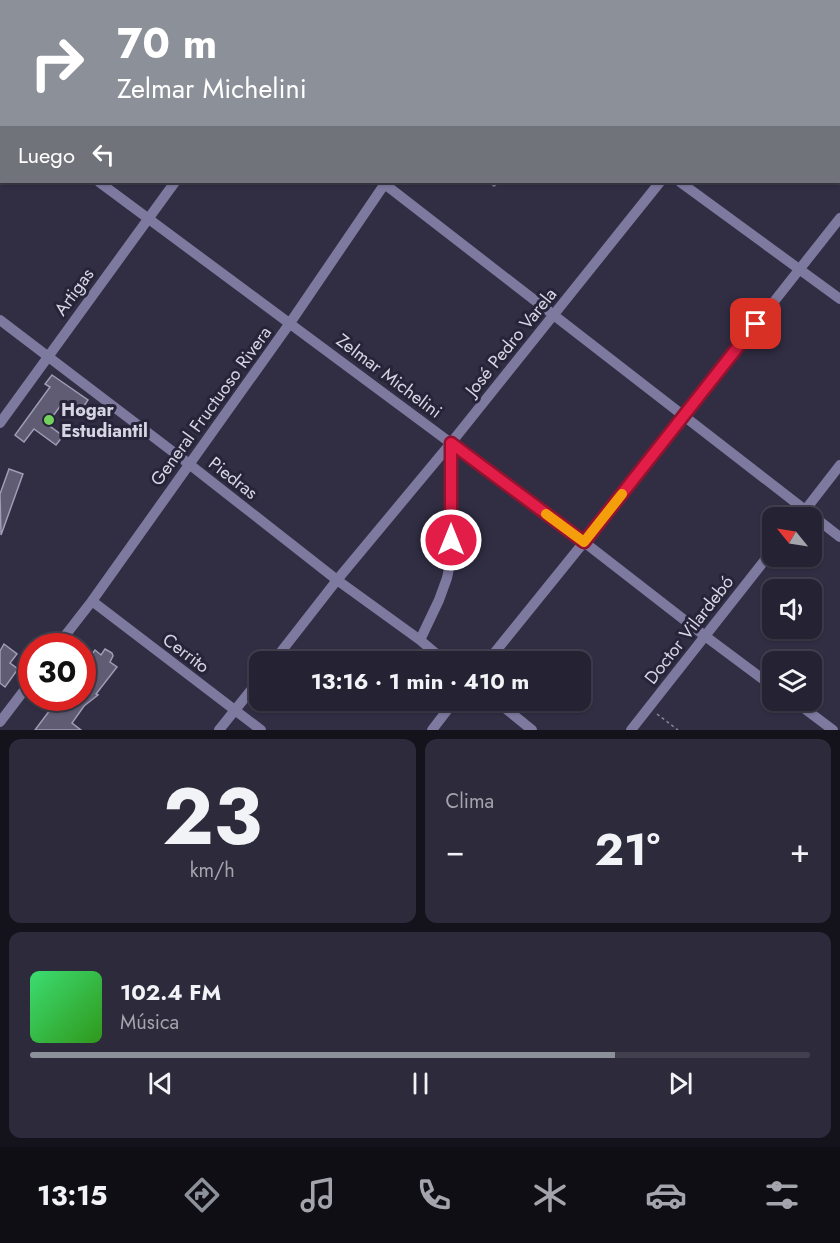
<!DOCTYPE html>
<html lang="es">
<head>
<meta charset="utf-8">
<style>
  :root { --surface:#252233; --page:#2d2a3b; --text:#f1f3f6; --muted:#a3a4ac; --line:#423f4e; --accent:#8c9099 }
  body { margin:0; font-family:Jost,sans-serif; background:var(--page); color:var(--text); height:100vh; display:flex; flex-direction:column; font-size:22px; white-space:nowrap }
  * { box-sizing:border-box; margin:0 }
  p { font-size:20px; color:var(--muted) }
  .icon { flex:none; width:33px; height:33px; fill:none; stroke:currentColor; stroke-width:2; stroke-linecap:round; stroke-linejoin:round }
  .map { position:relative; height:730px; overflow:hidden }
  .sheet { display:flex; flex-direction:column; gap:9px; padding:9px; background:#14131c; flex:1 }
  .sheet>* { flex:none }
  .hud { position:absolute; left:0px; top:0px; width:840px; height:183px; box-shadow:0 2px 4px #0004,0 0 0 2px var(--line); background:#8c9099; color:#fff; overflow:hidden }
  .needle { width:39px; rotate:300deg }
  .controls { position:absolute; left:762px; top:507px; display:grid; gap:12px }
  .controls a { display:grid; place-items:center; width:60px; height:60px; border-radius:12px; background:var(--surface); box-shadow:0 2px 4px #0004,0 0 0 2px var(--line); font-size:30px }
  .speed { position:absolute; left:18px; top:633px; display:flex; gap:12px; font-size:30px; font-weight:700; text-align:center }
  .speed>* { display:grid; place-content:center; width:78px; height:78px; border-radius:50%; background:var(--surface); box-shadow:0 2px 4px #0004,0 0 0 2px var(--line); line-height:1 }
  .speed .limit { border:9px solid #d22; background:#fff; color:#111 }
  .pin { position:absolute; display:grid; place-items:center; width:51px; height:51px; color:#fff; margin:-26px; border-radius:12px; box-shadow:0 3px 9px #0006 }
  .me { position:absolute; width:66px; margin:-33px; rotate:0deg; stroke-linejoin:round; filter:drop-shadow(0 0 4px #0008) }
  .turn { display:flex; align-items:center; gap:21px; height:126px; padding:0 18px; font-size:27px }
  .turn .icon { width:78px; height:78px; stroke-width:2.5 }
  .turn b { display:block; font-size:42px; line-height:51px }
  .then { display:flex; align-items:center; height:57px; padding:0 18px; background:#0003; gap:12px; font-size:22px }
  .big { font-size:45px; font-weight:700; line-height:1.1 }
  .sheet .widget { flex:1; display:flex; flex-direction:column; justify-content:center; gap:9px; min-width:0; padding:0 21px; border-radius:12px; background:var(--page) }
  .sheet .dial { align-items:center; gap:0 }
  .dial b { font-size:78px; line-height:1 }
  .song { display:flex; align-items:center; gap:18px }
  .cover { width:72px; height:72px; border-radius:9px; background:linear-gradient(135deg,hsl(140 70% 55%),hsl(110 70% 35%)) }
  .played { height:6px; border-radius:3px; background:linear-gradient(90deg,var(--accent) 75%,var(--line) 75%) }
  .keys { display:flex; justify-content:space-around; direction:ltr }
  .heat { display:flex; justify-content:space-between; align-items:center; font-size:33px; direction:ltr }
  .sheet .tiles { flex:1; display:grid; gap:9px; grid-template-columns:1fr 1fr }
  .widget:last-child { grid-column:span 2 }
  .trip { position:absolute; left:249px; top:651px; width:342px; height:60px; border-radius:12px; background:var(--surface); box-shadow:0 2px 4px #0004,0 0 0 2px var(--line); font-weight:700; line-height:60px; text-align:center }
  .menu { display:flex; height:96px; justify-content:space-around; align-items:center; background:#0f0e14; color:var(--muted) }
  .menu .icon { width:42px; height:42px }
  .menu .current { color:var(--accent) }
  .menu b { font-size:27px; color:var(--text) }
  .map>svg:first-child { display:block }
  .building { fill:#5f5c74; stroke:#9f9cb6; stroke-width:1.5 }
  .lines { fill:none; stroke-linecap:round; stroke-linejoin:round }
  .path { stroke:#888698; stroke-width:1.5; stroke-dasharray:3 3; stroke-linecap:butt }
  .service { stroke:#7e799f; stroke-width:5 }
  .minor { stroke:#7e799f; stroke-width:10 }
  .rail-casing { stroke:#a5a3b4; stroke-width:5 }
  .rail { stroke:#272439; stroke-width:3; stroke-dasharray:9; stroke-linecap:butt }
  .route-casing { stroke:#92132f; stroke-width:15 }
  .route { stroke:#e11d48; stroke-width:10 }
  .slow { stroke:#f59e0b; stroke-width:10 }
  .poi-dot { fill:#73d25c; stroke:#272439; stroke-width:2 }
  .labels { text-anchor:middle; stroke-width:6; stroke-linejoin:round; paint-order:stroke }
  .street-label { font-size:18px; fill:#d6d5e3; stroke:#272439 }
  .poi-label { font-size:18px; font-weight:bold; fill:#d6d5e3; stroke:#272439; text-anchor:start }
</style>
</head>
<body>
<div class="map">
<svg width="840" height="730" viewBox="0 0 840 730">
  <rect width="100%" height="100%" fill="#312e44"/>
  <path class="building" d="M52,375L88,400L80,412L64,401L47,424L63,436L56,445L34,429L24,442L15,435L50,387L45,384Z
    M9,469L23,474L1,535L0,494Z
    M4,644L17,654L10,663L18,669L5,687L0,683V651Z
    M105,649L112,653L113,656L110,662L117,667L96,694L98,695L84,706L72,723L81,730H35L59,698H82V667L95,650L101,655Z"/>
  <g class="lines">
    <path class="path" d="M657,714L678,730"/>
    <path class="service" d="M494,184L496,182"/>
    <path class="minor" d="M148,0L150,2
      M431,0L433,2
      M655,0L657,2
      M75,2L77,0
      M305,2L306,0
      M511,2L512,0
      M794,2L795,0
      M838,31H840
      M0,100L2,98
      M0,108L2,109
      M838,124L840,125
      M99,182L584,542L705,636L772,686
      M382,182L840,537
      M680,182L840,299
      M0,320L189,464L337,580L420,640L446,662
      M0,423L175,182
      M799,518L840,465
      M92,601L261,730
      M420,640L439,600L447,578L451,559V443
      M57,646L92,601L290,323L386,182
      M273,662L337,580L451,443L660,182
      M487,662L584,542L840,218
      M495,700L532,730
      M793,700L833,730
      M0,722L32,680
      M219,730L260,679
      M432,730L455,700
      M631,730L772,551"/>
    <g class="rail-casing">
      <path id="rail" d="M692,0L695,2
        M838,67H840"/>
    </g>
    <use href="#rail" class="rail"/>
  </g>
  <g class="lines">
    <g class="route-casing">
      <path id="route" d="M451,540V443L584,542L756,324"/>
    </g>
    <use href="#route" class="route"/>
    <path class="slow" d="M546,514L584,542L622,494"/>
  </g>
  <circle class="poi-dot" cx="49" cy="420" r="6"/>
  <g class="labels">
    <g class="street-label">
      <text transform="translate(74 292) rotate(-54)" y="6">Artigas</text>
      <text transform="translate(511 342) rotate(-51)" y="6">José Pedro Varela</text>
      <text transform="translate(389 376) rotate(37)" y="6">Zelmar Michelini</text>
      <text transform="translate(211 406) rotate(-54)" y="6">General Fructuoso Rivera</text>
      <text transform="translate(233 478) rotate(38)" y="6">Piedras</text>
      <text transform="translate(689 630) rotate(-52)" y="6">Doctor Vilardebó</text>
      <text transform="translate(186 653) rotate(37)" y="6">Cerrito</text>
    </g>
    <g class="poi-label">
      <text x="61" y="416">Hogar<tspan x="61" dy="21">Estudiantil</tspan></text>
    </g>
  </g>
</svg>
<div class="controls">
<a><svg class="needle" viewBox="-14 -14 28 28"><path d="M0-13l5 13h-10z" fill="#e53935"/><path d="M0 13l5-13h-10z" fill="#a3a4ac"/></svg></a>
<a><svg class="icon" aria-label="sound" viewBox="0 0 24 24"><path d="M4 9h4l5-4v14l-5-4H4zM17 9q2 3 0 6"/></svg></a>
<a><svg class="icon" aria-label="layers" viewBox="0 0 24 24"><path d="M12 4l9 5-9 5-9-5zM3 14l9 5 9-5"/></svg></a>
</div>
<div class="speed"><div class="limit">30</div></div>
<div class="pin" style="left:756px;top:324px;background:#d93025"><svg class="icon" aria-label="arrive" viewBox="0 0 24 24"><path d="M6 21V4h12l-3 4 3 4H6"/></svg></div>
<svg class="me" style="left:451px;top:540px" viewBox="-20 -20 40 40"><circle r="17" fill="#e11d48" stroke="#fff" stroke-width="3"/><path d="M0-11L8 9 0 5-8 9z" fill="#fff"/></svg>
<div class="trip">13:16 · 1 min · 410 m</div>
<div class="hud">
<div class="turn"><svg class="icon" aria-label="right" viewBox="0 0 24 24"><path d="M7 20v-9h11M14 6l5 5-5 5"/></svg><div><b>70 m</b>Zelmar Michelini</div></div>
<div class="then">Luego<svg class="icon" aria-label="left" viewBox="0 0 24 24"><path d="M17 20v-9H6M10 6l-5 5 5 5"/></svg></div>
</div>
</div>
<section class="sheet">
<div class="tiles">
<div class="widget dial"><b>23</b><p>km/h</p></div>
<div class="widget"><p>Clima</p>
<div class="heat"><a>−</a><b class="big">21°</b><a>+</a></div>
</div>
<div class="widget">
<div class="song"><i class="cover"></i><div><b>102.4 FM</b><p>Música</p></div></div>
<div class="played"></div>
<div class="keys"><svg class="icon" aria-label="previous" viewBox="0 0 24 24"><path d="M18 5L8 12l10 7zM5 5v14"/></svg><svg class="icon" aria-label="pause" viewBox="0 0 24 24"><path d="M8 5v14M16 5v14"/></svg><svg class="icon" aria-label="next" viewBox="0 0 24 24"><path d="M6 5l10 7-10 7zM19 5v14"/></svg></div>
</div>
</div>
</section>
<nav class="menu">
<b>13:15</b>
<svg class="icon current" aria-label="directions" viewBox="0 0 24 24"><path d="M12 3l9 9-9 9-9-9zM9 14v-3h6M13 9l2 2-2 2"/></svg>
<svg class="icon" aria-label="music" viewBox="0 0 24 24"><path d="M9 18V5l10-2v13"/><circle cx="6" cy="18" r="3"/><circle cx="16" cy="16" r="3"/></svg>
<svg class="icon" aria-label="phone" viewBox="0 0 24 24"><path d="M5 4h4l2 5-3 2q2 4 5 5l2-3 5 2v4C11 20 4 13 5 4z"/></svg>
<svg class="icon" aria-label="climate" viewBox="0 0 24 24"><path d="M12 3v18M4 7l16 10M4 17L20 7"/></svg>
<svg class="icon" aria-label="car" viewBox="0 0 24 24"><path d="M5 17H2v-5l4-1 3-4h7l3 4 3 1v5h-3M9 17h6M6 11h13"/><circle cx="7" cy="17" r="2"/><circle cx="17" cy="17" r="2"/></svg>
<svg class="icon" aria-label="filters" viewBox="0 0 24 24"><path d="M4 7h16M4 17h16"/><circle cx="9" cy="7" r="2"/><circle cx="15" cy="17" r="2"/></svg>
</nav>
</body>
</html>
